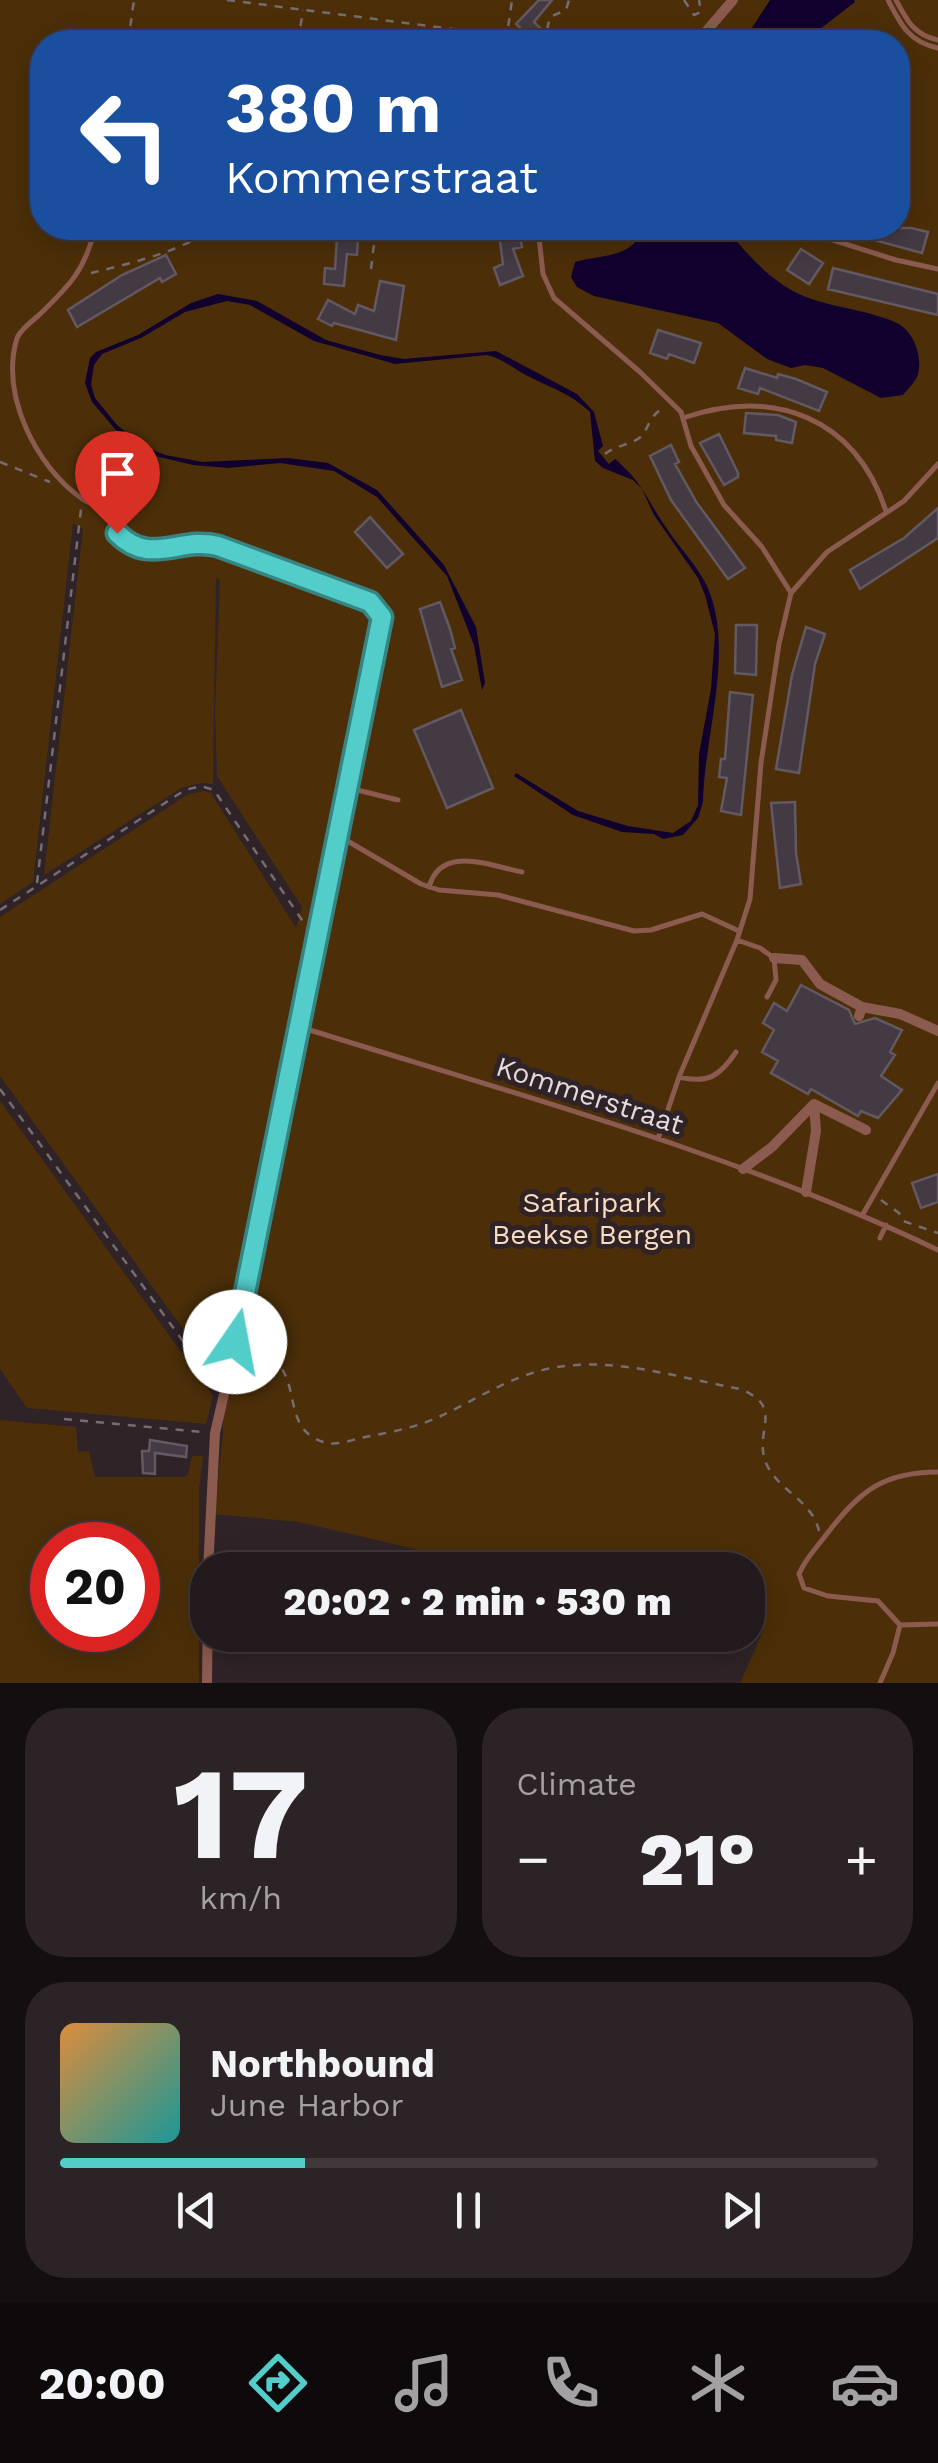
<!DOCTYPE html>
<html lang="en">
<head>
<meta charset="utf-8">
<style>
  :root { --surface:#231a1d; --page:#2b2326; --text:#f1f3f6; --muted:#a3a1a4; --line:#40383b; --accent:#53cdca }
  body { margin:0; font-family:"Work Sans",sans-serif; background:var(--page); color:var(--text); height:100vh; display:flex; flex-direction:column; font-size:38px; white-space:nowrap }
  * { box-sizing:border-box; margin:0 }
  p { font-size:32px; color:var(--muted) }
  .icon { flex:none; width:55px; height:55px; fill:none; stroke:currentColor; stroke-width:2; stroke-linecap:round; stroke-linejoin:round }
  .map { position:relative; height:1683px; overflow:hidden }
  .panel { display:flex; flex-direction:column; gap:25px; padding:25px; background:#130e10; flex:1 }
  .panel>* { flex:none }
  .guide { position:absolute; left:30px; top:30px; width:880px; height:210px; border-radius:40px; box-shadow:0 5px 25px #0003,0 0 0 2px var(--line); background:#1a4fa0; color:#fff; overflow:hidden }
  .speed { position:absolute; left:30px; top:1522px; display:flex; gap:20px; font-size:50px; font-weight:700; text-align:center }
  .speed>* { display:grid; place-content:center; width:130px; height:130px; border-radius:50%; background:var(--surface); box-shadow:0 5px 25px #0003,0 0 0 2px var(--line); line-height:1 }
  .speed .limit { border:15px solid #d22; background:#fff; color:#111 }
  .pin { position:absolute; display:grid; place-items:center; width:85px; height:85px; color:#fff; margin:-102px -42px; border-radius:50% 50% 50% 0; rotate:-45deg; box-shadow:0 0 10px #0007 }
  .pin .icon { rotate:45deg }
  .me { position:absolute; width:110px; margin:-55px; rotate:12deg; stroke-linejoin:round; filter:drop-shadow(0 0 8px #0008) }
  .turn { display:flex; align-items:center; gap:35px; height:210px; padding:0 30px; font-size:45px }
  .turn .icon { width:130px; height:130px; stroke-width:2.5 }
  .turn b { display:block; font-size:70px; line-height:85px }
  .big { font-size:75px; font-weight:800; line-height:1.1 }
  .panel .widget { flex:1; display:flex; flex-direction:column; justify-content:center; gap:15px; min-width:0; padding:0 35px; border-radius:40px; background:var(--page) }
  .panel .dial { align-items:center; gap:0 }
  .dial b { font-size:130px; line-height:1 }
  .song { display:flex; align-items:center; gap:30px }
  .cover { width:120px; height:120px; border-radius:15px; background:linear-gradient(135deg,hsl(30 70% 55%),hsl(180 70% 35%)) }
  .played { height:10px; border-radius:5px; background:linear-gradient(90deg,var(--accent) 30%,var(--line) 30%) }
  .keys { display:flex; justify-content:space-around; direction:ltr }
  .heat { display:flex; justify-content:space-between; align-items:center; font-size:55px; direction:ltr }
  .panel .tiles { flex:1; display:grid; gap:25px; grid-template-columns:1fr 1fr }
  .widget:last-child { grid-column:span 2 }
  .trip { position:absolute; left:190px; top:1552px; width:575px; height:100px; border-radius:40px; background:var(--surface); box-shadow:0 5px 25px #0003,0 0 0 2px var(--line); font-weight:800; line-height:100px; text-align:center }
  .tabs { display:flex; height:160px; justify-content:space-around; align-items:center; background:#0e0a0c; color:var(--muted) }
  .tabs .icon { width:70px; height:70px }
  .tabs .current { color:var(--accent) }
  .tabs b { font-size:45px; color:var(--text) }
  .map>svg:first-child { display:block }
  .green { fill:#4c2f09; fill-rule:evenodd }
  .water { fill:#11002e }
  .building { fill:#433a43; stroke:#635963; stroke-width:2.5 }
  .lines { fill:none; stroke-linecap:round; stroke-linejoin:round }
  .path { stroke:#776d70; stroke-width:2.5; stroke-dasharray:8 8; stroke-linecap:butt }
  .lane { stroke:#8c5b4f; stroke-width:5 }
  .street { stroke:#8c5b4f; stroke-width:10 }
  .route-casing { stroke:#368583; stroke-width:25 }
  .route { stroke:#53cdca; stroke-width:18 }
  .labels { text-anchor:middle; stroke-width:10; stroke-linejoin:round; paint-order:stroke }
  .street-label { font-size:28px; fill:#e2dadc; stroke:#2f2327 }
  .park-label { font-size:28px; fill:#f7dcc0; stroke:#2f2327 }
</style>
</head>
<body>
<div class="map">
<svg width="938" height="1683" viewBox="0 0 938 1683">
  <rect width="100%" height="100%" fill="#2f2327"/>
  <path class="green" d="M0,0H938V1683H740L763,1631L748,1627V1570H505L299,1522L214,1514L223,1435V1373L220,1380L0,1076V917L187,795L203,791L211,793L296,928L302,907L217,776L215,712L220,580L216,578L213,784L202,783L183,787L44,875L83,529L73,523L33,882L0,904ZM42,42H898V228H42Z
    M0,1101L213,1396L206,1424L27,1408L0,1369Z
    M0,1420L76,1427L78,1452L89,1451L95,1477H184L188,1475L192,1456H203L199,1489V1683H0ZM138,1545V1630H52V1545Z"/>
  <path class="water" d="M770,0H854L855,2L820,29L808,42H743Z
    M645,228H726C745,252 766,276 793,291C825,308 864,308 897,323C914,331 924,359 917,377C914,383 907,390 903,395L881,398L823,368L805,365L791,368L767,359L718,323L594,296L577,287L571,277L575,262C603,254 631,259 645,228Z
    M218,294L257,301L326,340L380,355L404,359L496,351L577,394L594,412L603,446L598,451L609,464L615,459C643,483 646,498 665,526C677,545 695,563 705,582C737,645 704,735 703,802L698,818L683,835L663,839L654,834L622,832L573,815L514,776L516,773L578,811L628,826L673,833L691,821L698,805L699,754L711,689L715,634L705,595L698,578L654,515L642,489L633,480L603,468L595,461L590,412C569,393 556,390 532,378C516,371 504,359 487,355L395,364L314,341L250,305L227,301L185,312L141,338L102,354L94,365L91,384L95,398L117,425L141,445L165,455L203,462L288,458L328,463L377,490L444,565L476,627L485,683L482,690L474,645L447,576L377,497L334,471L280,463L228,468L193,465L147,454L121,436L92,402L85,383L90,358L96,352L138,335L191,303Z"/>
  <path class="building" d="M539,0H552L534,22L543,31L534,41L516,24Z
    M848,228H911L928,232L922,253L848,233Z
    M519,231L522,247L513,249L523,276L500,285L494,268L503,264L499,234Z
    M337,237L358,239L357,255L347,254L344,286L324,284L325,268L335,269Z
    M801,249L823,263L809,284L787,270Z
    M166,255L176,274L162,282L160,278L77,327L68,310L122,275Z
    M833,268L938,294V315L828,289Z
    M380,281L404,286L396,340L334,323L332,326L318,319L328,300L355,314L358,305L374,311Z
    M658,330L701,343L694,363L669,354L667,359L650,353Z
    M745,368L777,378L778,374L796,379L827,392L819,411L760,388L758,394L738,388Z
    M746,413L778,415L796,422L792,443L776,440V436L744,433Z
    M719,434L738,473V477L724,485L700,443Z
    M671,445L679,462L675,464L697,503L745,568L728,579L671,500L650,456Z
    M938,508V538L860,589L850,570L904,538Z
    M370,517L403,554L387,568L355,532Z
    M440,602L450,629L455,648L451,649L462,680L442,687L420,609Z
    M736,625H757L756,675L735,673Z
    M806,627L825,634L815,664L799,773L776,769L792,675Z
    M730,692L753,695L741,815L721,811L727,778L719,777L721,759H725Z
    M461,710L493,788L447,808L414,730Z
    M795,802L796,853L801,884L780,888L771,803Z
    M801,985L849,1010L855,1024L875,1018L902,1030L890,1052L895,1055L881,1076L902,1090L878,1118L861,1111L858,1116L811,1089L808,1094L771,1073L778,1061L762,1052L774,1030L763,1023L774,1003L787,1011Z
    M938,1174V1202L921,1208L912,1183Z
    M150,1440L187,1446L186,1457L155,1453V1474L143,1473L142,1451H149Z"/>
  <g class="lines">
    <path class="path" d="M227,0L507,36
      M684,0L694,15L701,12L699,0
      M128,42L134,0
      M298,42L303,10
      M506,42L512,0
      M538,42L546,34L550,17L566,10L569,0
      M371,269L376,228
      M91,273C132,263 179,252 214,228
      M605,454C615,446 625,446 636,440C649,434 646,418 662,409
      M0,462L50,482
      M37,883L81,509
      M0,910L185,790L201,786L214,790L308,929
      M0,1089L214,1384
      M881,1200L899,1213L903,1221L938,1233
      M243,1344C315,1361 272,1425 323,1442C335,1446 349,1441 360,1438C385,1433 411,1429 434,1419C473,1402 509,1376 552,1368C613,1356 680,1378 740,1389C786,1407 753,1431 766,1463C778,1491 812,1500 819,1531
      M64,1419L203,1432"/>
    <path class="lane" d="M888,0C901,25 909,42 938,48
      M896,0C907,21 914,35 938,40
      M95,228C85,271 69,286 38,316C31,322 21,329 17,338C0,395 36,466 81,498C89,504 100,506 108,512C120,524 116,540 135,547C162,557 191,539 219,546L369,602L382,617L227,1381
      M538,228L543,274L554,298L640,372L681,412L691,446L724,505L762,547L791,593L827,552L904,501L938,464
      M798,229L896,260L938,269
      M683,418C774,387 855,417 886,511
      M349,788L398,800
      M339,836L421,884L439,890L498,895L634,931L651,930L702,914L739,931
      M429,887C441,844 491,866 522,872
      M737,940L760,948L774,958L776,980L767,997
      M300,1027C515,1094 735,1153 938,1250
      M679,1077C708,1084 720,1076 736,1052
      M658,1139L679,1077L737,940L750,899L761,763L779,644L791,593
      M863,1214L938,1083
      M880,1238L886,1225
      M900,1625L878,1601L828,1596L804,1588L799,1574C805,1559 817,1547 826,1535C859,1492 882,1472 938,1472
      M900,1625L938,1624
      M880,1683L893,1653L900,1625"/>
    <path class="street" d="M697,42L733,0
      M795,228L798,229
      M774,958L802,960L820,984L862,1007L859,1016
      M862,1007L900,1014L938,1031
      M814,1104L866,1130
      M743,1169L772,1147L814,1104
      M806,1192L816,1131L814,1104
      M208,1570L215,1433L227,1381
      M207,1683L208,1602"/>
  </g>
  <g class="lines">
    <g class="route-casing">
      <path id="route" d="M117,533C150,567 180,536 218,546L370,602L382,617L235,1342"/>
    </g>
    <use href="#route" class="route"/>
  </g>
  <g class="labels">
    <g class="street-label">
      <text transform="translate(590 1095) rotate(18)" y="10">Kommerstraat</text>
    </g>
    <g class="park-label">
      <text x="592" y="1212">Safaripark<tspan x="592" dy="32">Beekse Bergen</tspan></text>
    </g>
  </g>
</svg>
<div class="speed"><div class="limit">20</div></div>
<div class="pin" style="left:117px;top:533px;background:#d93025"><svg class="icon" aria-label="arrive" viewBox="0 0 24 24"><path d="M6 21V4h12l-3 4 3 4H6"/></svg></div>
<svg class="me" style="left:235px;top:1342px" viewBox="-20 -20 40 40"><circle r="19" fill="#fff"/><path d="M0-13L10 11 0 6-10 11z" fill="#53cdca"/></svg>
<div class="trip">20:02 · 2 min · 530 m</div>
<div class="guide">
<div class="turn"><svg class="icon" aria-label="left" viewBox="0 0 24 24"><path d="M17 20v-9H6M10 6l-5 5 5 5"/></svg><div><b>380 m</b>Kommerstraat</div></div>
</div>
</div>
<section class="panel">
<div class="tiles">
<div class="widget dial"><b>17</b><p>km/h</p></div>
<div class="widget"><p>Climate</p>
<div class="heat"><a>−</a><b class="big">21°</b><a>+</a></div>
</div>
<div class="widget">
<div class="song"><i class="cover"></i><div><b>Northbound</b><p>June Harbor</p></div></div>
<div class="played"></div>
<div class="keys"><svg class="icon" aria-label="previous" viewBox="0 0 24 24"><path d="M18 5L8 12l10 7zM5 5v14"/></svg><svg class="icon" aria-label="pause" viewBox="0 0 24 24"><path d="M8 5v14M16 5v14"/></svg><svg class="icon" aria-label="next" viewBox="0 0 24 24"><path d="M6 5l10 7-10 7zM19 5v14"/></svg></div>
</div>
</div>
</section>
<nav class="tabs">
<b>20:00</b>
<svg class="icon current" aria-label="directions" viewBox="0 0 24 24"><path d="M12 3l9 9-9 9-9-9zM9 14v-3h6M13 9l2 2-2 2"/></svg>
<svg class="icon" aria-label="music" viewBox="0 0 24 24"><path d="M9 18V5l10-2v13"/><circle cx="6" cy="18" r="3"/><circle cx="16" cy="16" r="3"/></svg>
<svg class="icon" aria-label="phone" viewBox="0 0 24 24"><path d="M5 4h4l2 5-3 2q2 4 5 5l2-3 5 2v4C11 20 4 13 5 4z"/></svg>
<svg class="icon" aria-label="climate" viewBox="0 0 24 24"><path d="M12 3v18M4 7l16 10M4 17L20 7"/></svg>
<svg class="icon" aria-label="car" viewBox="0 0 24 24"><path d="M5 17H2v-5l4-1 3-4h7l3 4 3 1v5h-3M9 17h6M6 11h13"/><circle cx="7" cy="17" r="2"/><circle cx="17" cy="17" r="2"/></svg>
</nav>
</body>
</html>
